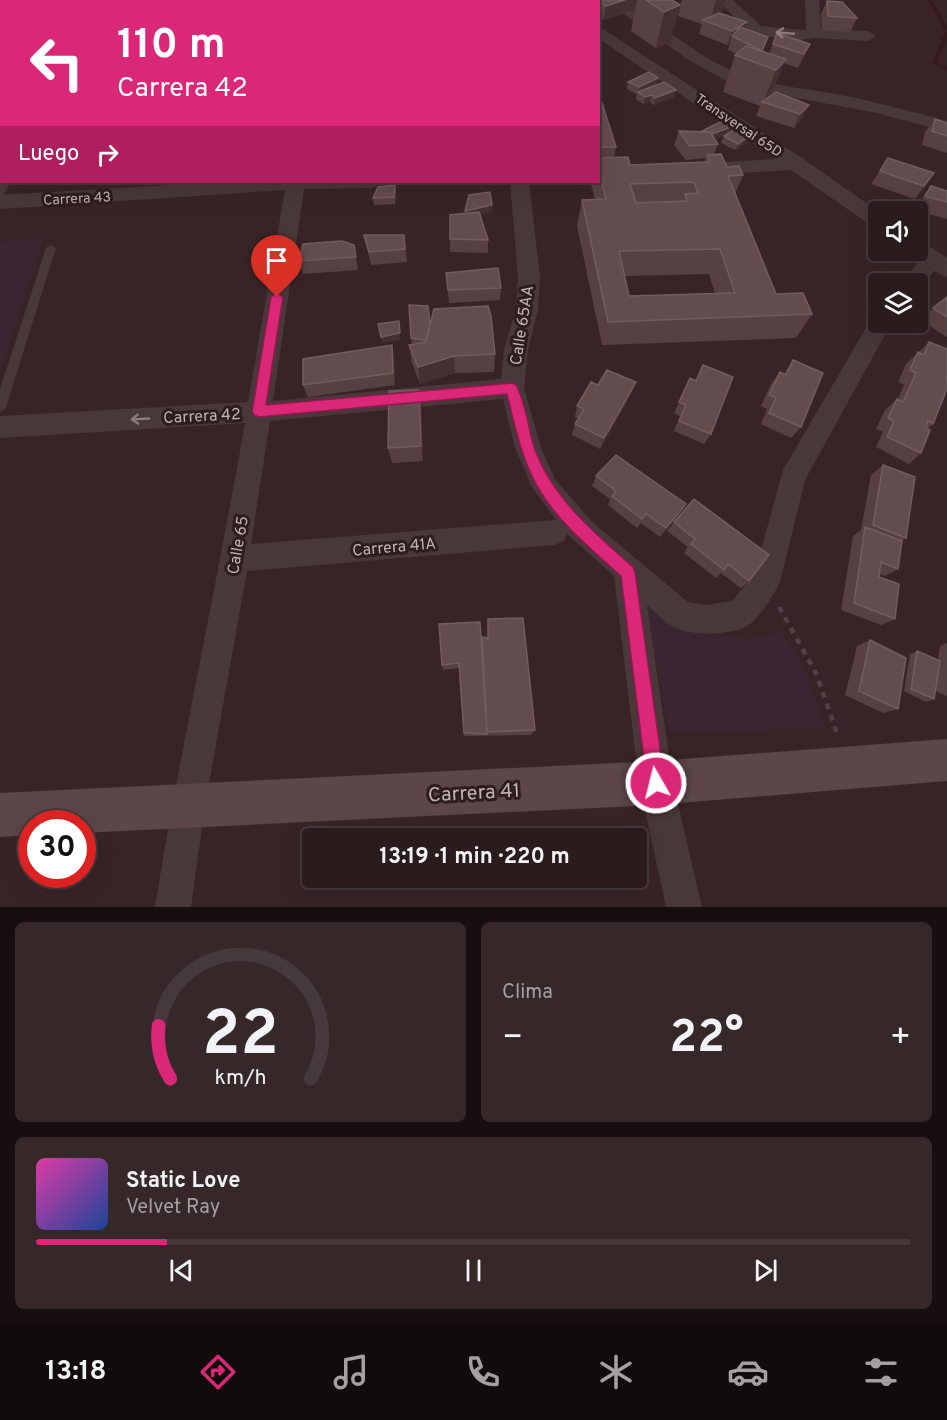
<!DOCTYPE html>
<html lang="es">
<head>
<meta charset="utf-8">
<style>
  :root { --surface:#2a1b1c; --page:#362829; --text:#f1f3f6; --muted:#a5a1a3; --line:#46393b; --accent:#db2777 }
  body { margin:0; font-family:Overpass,sans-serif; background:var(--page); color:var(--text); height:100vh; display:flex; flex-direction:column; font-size:22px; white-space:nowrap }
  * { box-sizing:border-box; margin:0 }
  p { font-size:20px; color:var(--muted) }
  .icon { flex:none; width:33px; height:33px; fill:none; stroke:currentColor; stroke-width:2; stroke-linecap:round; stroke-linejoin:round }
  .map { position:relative; height:907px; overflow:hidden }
  .details { display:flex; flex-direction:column; gap:15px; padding:15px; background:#170f0f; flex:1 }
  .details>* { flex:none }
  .hud { position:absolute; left:0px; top:0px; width:600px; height:183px; box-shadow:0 6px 24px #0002,0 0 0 2px var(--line); background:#db2777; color:#fff; overflow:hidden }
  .tools { position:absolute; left:868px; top:201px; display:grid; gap:12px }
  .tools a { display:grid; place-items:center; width:60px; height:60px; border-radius:6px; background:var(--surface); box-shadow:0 6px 24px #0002,0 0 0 2px var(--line); font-size:30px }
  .speed { position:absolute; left:18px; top:810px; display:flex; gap:12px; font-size:30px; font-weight:700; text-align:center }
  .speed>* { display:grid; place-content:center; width:78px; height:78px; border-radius:50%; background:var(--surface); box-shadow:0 6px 24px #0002,0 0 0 2px var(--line); line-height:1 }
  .speed .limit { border:9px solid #d22; background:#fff; color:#111 }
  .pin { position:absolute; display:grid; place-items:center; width:51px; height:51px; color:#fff; margin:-62px -26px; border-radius:50% 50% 50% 0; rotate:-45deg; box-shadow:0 0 6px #0007 }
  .pin .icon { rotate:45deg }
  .me { position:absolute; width:66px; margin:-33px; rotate:352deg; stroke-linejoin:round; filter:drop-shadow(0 0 4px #0008) }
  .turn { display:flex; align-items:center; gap:21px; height:126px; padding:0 18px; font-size:27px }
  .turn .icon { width:78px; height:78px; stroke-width:2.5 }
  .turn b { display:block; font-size:42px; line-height:51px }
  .then { display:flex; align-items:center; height:57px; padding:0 18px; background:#0003; gap:12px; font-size:22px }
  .big { font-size:45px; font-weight:700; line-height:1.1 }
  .details .widget { flex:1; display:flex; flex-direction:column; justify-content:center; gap:9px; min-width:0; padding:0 21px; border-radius:9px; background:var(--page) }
  .details .dial { align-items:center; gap:0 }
  .dial svg { height:156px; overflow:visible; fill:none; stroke:var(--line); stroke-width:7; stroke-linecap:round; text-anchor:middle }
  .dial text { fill:var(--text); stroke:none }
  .song { display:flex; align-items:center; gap:18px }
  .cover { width:72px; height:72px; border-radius:9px; background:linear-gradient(135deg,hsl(320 70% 55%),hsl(220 70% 35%)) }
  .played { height:6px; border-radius:3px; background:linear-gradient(90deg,var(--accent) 15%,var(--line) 15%) }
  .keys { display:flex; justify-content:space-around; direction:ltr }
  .heat { display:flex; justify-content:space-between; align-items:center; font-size:33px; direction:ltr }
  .details .tiles { flex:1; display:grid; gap:15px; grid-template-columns:1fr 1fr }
  .widget:last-child { grid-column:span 2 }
  .trip { position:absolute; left:302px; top:828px; width:345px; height:60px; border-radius:6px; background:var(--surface); box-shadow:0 6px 24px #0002,0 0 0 2px var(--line); font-weight:700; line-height:60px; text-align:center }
  .tab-bar { display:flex; height:96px; justify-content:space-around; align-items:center; background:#110b0b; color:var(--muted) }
  .tab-bar .icon { width:42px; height:42px }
  .tab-bar .on { color:var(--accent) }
  .tab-bar b { font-size:27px; color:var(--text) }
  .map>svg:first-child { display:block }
  .green { fill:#3a2631 }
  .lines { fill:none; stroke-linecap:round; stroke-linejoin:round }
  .stream { fill:#35191b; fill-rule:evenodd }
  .path { stroke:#523f4a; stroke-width:4.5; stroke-dasharray:6 6; stroke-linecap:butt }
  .lane { fill:#493839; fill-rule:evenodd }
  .street { fill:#493839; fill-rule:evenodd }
  .secondary { fill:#5c4647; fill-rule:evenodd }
  .wall { fill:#574042; fill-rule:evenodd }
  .shaded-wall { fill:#462f31 }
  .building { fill:#634c4e; stroke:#725c5e; stroke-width:1.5; fill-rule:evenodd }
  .oneway { stroke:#8d7c7d }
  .route { fill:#db2777; stroke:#8e194d; stroke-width:1.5 }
  .labels { text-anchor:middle; stroke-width:6; stroke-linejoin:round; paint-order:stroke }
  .far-street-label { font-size:14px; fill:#c5b3b4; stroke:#2e1d1f }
  .street-label { font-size:16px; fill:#c5b3b4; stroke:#2e1d1f }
  .near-street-label { font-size:20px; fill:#c5b3b4; stroke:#2e1d1f }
</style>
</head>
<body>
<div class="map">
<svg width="947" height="907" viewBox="0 0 947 907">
  <rect width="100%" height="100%" fill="#382426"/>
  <path class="green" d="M43,239L0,373V242Z
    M646,605L668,622L709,635L752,639L782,631L804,668L826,729L669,731Z"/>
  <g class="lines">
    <path class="stream" d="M928,0H932L947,26V31L945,30Z
      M945,32H947V39L937,63L947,67V70L932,64Z"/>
    <path class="path" d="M779,607L816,673L838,736"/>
    <path class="lane" d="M3,182H11L3,196L0,197V186Z
      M51,245L56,248L6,407L4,410L0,412V389L46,248Z"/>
    <path class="street" d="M76,0H90L75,2Z
      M307,0H321V2H307Z
      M548,0H563L564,2H549Z
      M717,0H733L761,26L801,30H806L805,0H819L821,29L868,31L876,36L868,41L814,38L801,40L756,35L751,33Z
      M632,8L637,10C670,31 701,59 738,73C769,86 803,88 836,94C873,101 910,111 947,121V132L877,113L770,93L726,81L687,59L627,16L624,13L627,10Z
      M598,26L805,160L879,212V228L872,226L791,170L705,175L698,173L696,169L698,165L705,163L775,159L598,38Z
      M0,53H2V63H0Z
      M222,182H380L377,186L370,188L304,189L273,401L501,379L504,349L516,310L518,277L510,182H529L540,277L538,310L528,349L524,388L541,448L555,479L591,521L688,602L706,605L732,601L754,575L783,470L873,316L879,314V322H892L805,480L780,582C775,593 760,617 750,624C734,636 689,637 672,626C663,621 655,612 647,605L673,783L702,907H666L639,783L614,576L567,534L564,541L554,545L247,571L205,806L191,907H155C181,745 217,585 245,423L0,438V416L248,402L285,190L0,209V195ZM503,399L515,448L532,487L556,520L251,544L270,421Z
      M918,241L925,243L947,258V277L934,271L918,290V284H901L920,260L909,250H918Z"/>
    <path class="secondary" d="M947,739V781L656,805L82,833V824H32V835L0,837V793L656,761Z"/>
  </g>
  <path class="wall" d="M558,0H637L635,10L604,20L598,16V2H560Z
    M637,0H672L680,5L670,42L656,48L631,31Z
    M682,0H725L721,13L747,22L744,29L763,52L769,54L777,33L810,44L804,58L798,68L784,63L770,97L809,105L802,119L794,128L756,116L760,106L723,92L735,55L737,54L728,50L730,43L727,45L699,34L702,24L678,16Z
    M827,1L857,18L850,32L822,30L821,14Z
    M658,78L657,84L674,97L654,105L650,102L643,104L636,99L637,94L627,89L628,82Z
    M598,103L616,147L614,157L630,165L704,162L706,158L686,160L674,145L679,131H702L734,126L732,131L746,143L735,150L721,143L724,136L728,134L715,139L718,144L714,154L727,167L743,175L735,194L776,294L812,314L796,338L602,345L577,226L582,200H595L591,184V182H598ZM709,274L715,293L629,296L625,276Z
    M935,119L947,123V153L922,145L925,132Z
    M888,158L934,173L915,199L871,184Z
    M258,182H283L259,183Z
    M395,185L396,192L395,204L374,205L373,198Z
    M931,186L947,191V219L915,210L921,200Z
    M492,205L491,212L480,214L488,240V253L450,252V239L465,214V211Z
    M364,235H404L407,262L371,265Z
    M354,245L358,270L303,274L299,261Z
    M446,273L501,288L500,300L449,303Z
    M947,297V337L922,321L933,308Z
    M430,325L495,354L494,372L455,373L420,384L412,363L409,345L412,344L411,338Z
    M929,342L947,349V389L933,424L927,429L921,453L909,464L876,447L883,432L876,429L885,410L897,399H898L904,385L898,382L906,364Z
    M392,345L394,358L395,385L308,397L303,385Z
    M793,360L801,427L791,438L761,424L767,409L761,406L771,384L780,372L784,374Z
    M703,365L711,434L704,444L674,431L680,416L674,413L690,378L695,381Z
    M598,385L631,394L600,449L572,435L575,424L578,419L575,417L577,406Z
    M419,390L421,406L423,461L392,463L388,448Z
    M883,465L906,538L902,541L898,569L885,576L880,574L879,577L895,619L881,625L841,610L853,536L861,530L871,475Z
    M596,476L686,504L660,537L641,523L637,528L608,505L610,499L592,486Z
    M674,522L749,581L741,588L721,573L716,578L684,553L688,547L667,531Z
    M488,619L535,730L531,735L464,736L459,668L443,670L442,665L488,638Z
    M870,640L898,709L883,713L845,695L857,646Z
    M947,643V696L935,691L934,699L926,702L904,691L910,654L917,651L938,660L940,646Z"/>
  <path class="shaded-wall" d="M625,0H637L635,10L604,20L606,6Z
    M716,0H725L719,20L710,23Z
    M680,5L670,42L656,48L664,12Z
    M747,22L742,36H732L730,43L727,45L732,31Z
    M810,44L804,58L798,68L804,54Z
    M786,59L770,96L763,103L776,70Z
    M658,78L657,85L638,92L639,87Z
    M676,90L674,97L654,105L655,98Z
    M652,95L650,102L643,104L645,97Z
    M809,105L802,119L794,128L800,114Z
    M734,126L731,133L708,142L711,135Z
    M749,136L746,143L735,150L738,144Z
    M492,205L491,212L465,218V211Z
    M399,321L400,340L382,343L381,337Z
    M392,345L394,358L395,385L393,373Z
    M454,356L455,373L420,384L418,367Z
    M636,382L631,394L600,449L604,438Z
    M419,390L421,406L423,461L421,446Z
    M686,504L680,514L660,537L666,528Z"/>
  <path class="building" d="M580,0H595L597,2H582Z
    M596,0H625L606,6Z
    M646,0H672L680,5L664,12Z
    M827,1L842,2L857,18L828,16Z
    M719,13L747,22L732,31L703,20Z
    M740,27L768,37L762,51L732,36Z
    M777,33L810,44L804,54L773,44Z
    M746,46L786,59L776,70L735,55Z
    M649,72L658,78L639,87L628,82Z
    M664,82L676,90L655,98L652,95L645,97L638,92Z
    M776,92L809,105L800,114L762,102Z
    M598,103H602L616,147H598Z
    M935,119L947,123V136L932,131Z
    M724,120L734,126L712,134L710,132L702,131Z
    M737,128L749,136L738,144L724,136Z
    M679,131L710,132L718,144L690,146Z
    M721,154L727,167L739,166L743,175L728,176L776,294L803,293L812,314L608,322L582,200L606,199L598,169V158L628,157L630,165L710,162L707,155ZM694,182L698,193L685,194L687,201L636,203L630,184ZM720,249L735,293L629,296L619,251Z
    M888,158L934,173L924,186L880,171Z
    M395,185L394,197L373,198L378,187Z
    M931,186L947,191V202L925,196Z
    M490,192L492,205L465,211L469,195Z
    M479,212L488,240L450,239V215Z
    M364,235H404L405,249L369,252Z
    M342,241L354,245L356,257L299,261L303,244Z
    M498,268L501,288L448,290L446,273Z
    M947,297V317L933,308Z
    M409,305L428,306L430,325L426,340L411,338Z
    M488,306L491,316L495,354L454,356L418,367L409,345L426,342L434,309Z
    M399,321L400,333L381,337L378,324Z
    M929,342L947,349V376L946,379L947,380V389L933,424L928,421L926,428L930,430L921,453L887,437L894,421L888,418L897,399L903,402L916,373L910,370L918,352L924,355Z
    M392,345L393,373L303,385V359Z
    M793,360L823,373L801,427L769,413L776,398L769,395L780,372L786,375Z
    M703,365L733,377L711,434L679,421L686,405L679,402L690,378L696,381Z
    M607,370L636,382L604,438L575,424L584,409L577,406L591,382L598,385Z
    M419,390L421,446L388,448L389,391Z
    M616,455L686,504L666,528L646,514L642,519L612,496L616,491L596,476Z
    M883,465L915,477L906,538L873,525Z
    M694,499L769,555L749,581L728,564L724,570L691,544L695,539L674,522Z
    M865,527L902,541L898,569L881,562L879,577L899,584L895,619L854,603Z
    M523,618L535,730L487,732L482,637L488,638V619Z
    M480,622L487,734L464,733L459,663L442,665L439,624Z
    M870,640L906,658L898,709L859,691Z
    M917,651L940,661L934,699L911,689Z"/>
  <defs><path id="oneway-shaft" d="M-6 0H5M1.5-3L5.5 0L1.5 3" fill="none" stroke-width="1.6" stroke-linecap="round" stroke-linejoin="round" transform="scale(1.5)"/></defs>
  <g class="oneway">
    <use href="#oneway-shaft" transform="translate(785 33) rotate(-175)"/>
    <use href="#oneway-shaft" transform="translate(140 419) rotate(177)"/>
  </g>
  <path class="route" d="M277,293L283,297L266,405L512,383L516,385C526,404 528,427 534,447C552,498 594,532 633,567L635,572L665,783L662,790L656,792L650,790L647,783L621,576C592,550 560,524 540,491C522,462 515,426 507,394L259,417L254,415L252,412L271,297Z"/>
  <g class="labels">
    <g class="far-street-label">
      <text transform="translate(739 125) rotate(34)" y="5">Transversal 65D</text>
      <text transform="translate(77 198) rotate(-3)" y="5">Carrera 43</text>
    </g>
    <g class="street-label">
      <text transform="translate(521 325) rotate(-81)" y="6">Calle 65AA</text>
      <text transform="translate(202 415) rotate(-3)" y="6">Carrera 42</text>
      <text transform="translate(237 545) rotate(-80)" y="6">Calle 65</text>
      <text transform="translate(394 546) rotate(-5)" y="6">Carrera 41A</text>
    </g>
    <g class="near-street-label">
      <text transform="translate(474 792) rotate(-3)" y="7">Carrera 41</text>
    </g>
  </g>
</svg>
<div class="tools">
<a><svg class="icon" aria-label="sound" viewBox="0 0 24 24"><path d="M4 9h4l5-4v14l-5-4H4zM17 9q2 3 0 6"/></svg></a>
<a><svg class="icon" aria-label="layers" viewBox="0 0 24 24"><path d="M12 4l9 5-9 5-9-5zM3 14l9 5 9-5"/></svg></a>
</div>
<div class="speed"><div class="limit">30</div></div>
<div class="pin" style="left:277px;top:297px;background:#d93025"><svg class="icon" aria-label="arrive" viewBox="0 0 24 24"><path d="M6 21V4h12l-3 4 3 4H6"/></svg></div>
<svg class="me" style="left:656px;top:783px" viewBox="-20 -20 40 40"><circle r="17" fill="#db2777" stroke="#fff" stroke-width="3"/><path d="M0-11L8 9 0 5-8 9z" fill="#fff"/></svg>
<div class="trip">13:19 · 1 min · 220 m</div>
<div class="hud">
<div class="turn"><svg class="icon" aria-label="left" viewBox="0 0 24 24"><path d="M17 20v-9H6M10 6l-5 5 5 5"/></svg><div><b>110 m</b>Carrera 42</div></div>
<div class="then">Luego<svg class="icon" aria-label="right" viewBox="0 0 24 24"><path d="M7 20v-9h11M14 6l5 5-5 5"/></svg></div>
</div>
</div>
<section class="details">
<div class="tiles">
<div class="widget dial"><svg viewBox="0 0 100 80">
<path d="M14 69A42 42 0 1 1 86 69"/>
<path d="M14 69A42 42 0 0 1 8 42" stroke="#db2777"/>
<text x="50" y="56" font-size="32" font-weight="700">22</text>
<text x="50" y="72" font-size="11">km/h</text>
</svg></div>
<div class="widget"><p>Clima</p>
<div class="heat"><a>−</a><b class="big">22°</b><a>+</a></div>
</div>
<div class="widget">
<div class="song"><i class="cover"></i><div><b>Static Love</b><p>Velvet Ray</p></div></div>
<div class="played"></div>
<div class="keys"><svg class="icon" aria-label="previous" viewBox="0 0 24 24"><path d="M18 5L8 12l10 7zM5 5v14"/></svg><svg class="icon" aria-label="pause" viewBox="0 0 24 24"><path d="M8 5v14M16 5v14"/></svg><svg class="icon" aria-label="next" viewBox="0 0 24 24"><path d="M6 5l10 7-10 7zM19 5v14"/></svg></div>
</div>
</div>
</section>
<nav class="tab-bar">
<b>13:18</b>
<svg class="icon on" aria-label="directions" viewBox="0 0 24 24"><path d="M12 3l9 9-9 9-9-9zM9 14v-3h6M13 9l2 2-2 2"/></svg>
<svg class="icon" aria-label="music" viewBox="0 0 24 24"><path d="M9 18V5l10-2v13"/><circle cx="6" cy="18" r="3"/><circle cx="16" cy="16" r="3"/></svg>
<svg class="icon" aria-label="phone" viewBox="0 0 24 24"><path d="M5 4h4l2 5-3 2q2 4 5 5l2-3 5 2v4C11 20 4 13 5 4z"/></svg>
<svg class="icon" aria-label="climate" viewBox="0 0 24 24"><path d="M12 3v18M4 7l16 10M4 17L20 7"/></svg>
<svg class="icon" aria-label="car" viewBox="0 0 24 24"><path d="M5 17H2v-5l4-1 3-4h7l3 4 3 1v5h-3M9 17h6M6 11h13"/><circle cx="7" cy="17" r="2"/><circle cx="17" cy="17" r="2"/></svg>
<svg class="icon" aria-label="filters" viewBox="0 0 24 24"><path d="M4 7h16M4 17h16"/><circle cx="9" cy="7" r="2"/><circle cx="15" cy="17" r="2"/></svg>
</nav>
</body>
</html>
